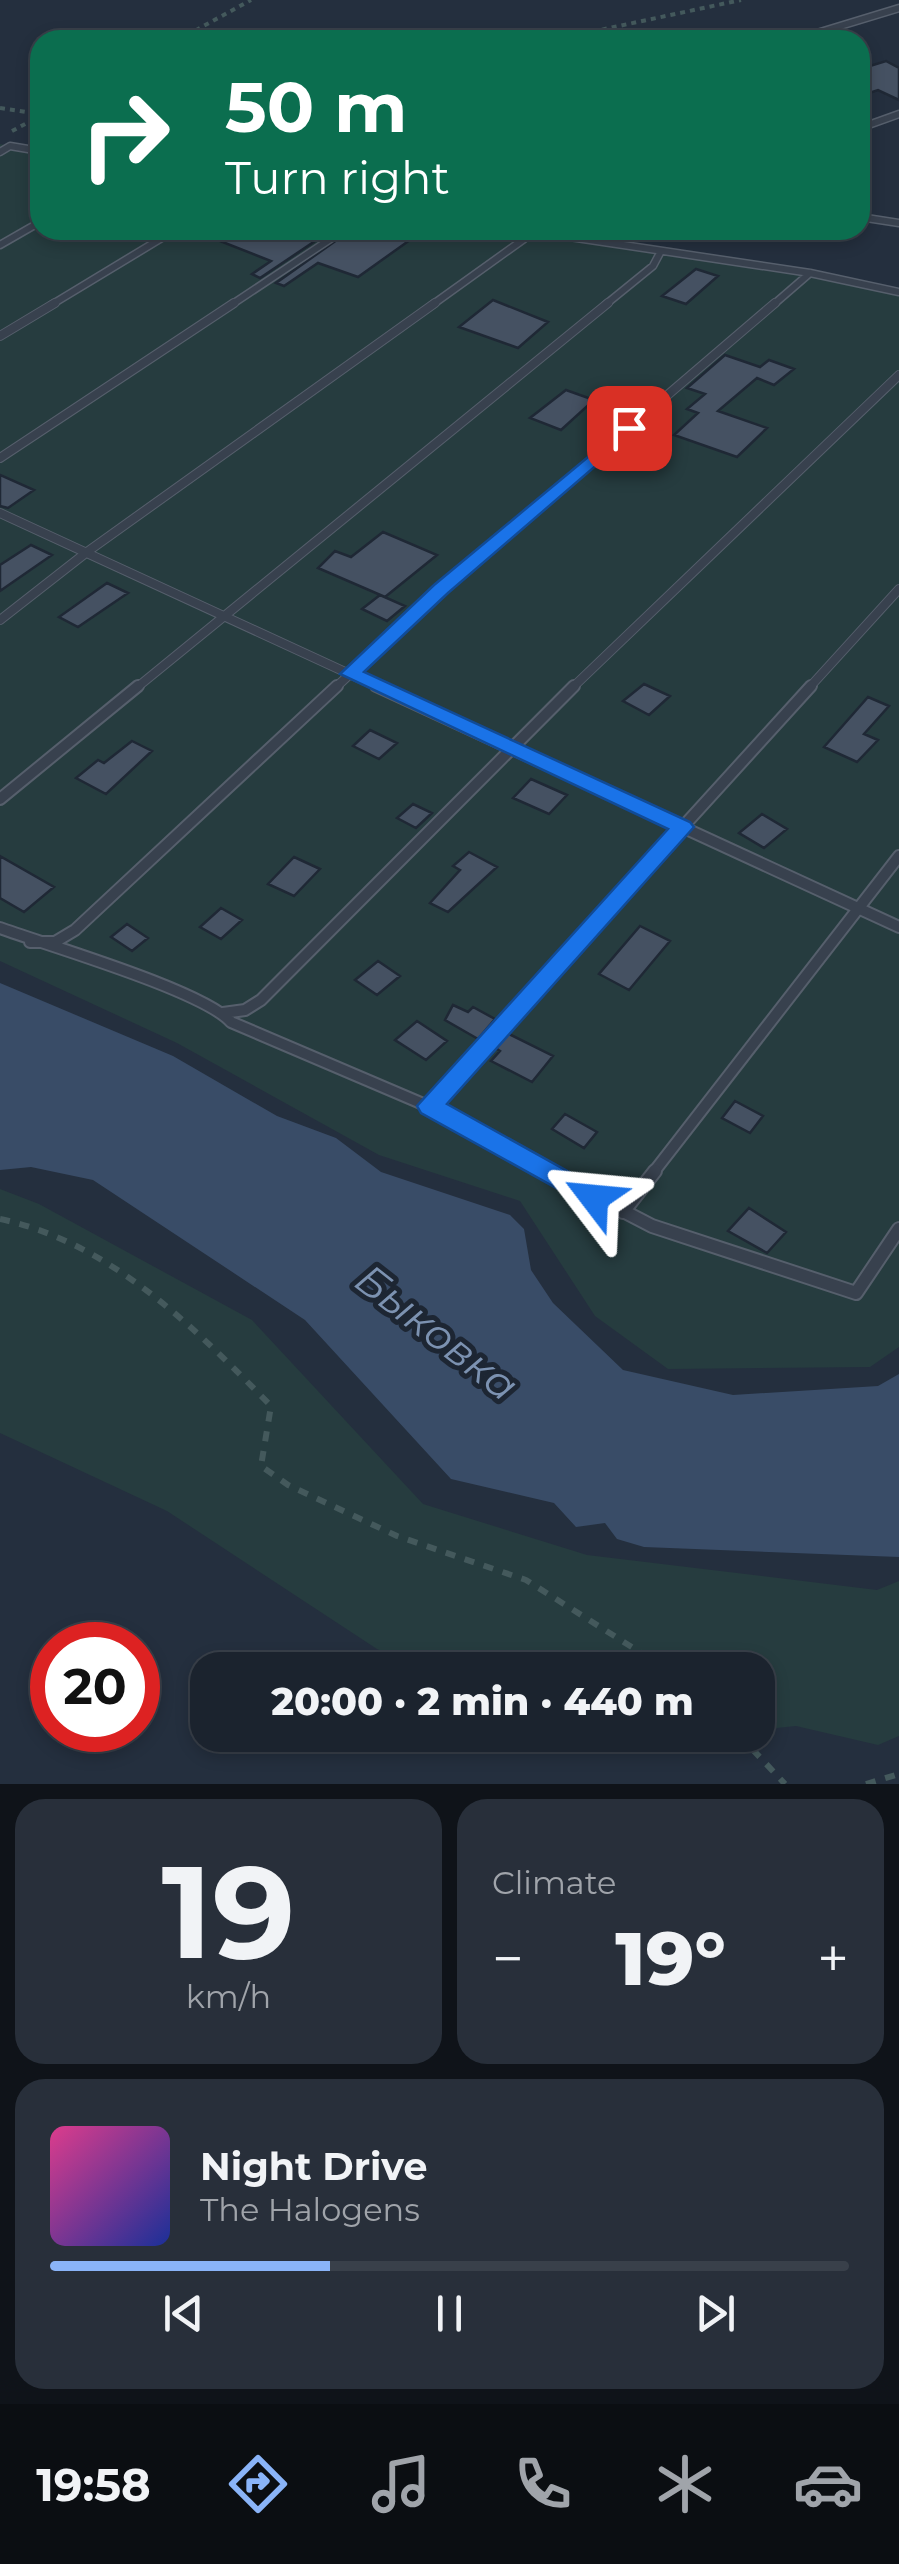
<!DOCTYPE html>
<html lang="en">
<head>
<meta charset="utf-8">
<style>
  :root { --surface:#1b232e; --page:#282f3a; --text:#f1f3f6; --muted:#a0a4aa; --line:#39404a; --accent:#8ab4f8 }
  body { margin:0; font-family:Montserrat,sans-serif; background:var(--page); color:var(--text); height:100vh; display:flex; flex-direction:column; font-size:38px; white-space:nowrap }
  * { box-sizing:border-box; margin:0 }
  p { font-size:32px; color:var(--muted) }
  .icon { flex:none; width:55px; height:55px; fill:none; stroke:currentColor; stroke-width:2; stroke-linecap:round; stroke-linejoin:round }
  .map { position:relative; height:1784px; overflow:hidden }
  .sheet { display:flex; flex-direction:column; gap:15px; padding:15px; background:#0f1319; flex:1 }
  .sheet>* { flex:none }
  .top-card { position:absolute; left:30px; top:30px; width:840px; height:210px; border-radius:30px; box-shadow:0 5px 15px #0003,0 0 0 2px var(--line); background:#0b6e4f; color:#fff; overflow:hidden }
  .speed { position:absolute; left:30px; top:1622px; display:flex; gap:20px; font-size:50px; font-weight:700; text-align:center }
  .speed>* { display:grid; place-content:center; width:130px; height:130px; border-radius:50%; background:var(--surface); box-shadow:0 5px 15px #0003,0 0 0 2px var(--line); line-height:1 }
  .speed .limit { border:15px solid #d22; background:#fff; color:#111 }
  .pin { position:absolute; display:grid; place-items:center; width:85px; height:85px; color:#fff; margin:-42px; border-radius:20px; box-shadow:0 5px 15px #0006 }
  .me { position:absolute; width:110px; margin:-55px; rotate:299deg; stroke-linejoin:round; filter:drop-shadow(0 0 8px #0008) }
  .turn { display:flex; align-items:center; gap:35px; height:210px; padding:0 30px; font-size:45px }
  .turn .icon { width:130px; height:130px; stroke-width:2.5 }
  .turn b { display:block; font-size:70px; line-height:85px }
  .big { font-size:75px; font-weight:800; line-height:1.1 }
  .sheet .tile { flex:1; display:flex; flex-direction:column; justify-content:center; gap:15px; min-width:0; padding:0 35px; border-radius:30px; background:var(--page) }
  .sheet .dial { align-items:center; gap:0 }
  .dial b { font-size:130px; line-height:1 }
  .song { display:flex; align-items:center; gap:30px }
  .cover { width:120px; height:120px; border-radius:15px; background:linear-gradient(135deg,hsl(330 70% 55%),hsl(230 70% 35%)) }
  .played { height:10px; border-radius:5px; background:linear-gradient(90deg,var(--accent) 35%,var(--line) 35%) }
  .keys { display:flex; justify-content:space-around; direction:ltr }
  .heat { display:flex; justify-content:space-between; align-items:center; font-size:55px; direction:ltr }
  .sheet .tiles { flex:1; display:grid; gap:15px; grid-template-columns:1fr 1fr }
  .tile:last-child { grid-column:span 2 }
  .trip { position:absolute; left:190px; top:1652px; width:585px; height:100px; border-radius:30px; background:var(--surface); box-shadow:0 5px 15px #0003,0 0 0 2px var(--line); font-weight:800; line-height:100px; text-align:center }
  .tabs { display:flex; height:160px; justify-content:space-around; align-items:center; background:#0b0e12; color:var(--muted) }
  .tabs .icon { width:70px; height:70px }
  .tabs .selected { color:var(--accent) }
  .tabs b { font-size:45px; color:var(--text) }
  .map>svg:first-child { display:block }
  .green { fill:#263c3f }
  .water { fill:#394c67 }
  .building { fill:#455162; stroke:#1f2835; stroke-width:2.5 }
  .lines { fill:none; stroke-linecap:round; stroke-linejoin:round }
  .service-far3-casing { stroke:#565f6c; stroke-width:9 }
  .service-far2-casing { stroke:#565f6c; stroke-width:10 }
  .service-far1-casing { stroke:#565f6c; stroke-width:14 }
  .service-casing { stroke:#565f6c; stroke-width:16 }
  .path-far1 { stroke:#44595c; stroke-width:4; stroke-dasharray:5 5; stroke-linecap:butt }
  .path { stroke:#44595c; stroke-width:6; stroke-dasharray:10 10; stroke-linecap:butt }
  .service-far3 { stroke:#38414e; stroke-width:6 }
  .service-far2 { stroke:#38414e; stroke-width:8 }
  .service-far1 { stroke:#38414e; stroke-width:10 }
  .service { stroke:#38414e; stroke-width:12 }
  .route { fill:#1a73e8; stroke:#114b97; stroke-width:2.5 }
  .labels { text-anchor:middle; stroke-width:10; stroke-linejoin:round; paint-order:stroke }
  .near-water-label { font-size:42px; font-style:italic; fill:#7c92b1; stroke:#1d2633 }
</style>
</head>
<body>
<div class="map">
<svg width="899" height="1784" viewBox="0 0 899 1784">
  <rect width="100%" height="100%" fill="#242f3e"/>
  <path class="green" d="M0,144L40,151V230H533L899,290V1347L870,1367L668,1369L595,1316L520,1201L379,1155L177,1043L0,961Z
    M0,1189L39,1204L252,1320L423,1504L587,1555L877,1590L899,1581V1736L878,1745L796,1726L758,1730V1670H429L377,1649L167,1511L0,1433Z"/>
  <path class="water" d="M0,983L173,1056L277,1116L336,1138L381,1172L510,1215L524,1229L531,1270L553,1303L623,1370L733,1395L878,1386L899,1374V1557L644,1547L617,1539L605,1523L576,1527L554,1503L451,1479L305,1320L93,1180L31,1167L0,1170Z"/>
  <path class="building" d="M886,61L899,68V100L878,90L860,96V69Z
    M192,230H300L321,237L260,278L252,274L271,261Z
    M351,230H424L358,277L318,263L284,286L276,283Z
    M696,269L718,276L686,304L662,296Z
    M493,300L548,322L518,348L459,327Z
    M725,355L760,367L769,360L794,369L774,385L757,378L718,411L767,428L737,457L674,435L698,413L687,409L705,394L687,388Z
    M566,390L594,400L561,430L530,418Z
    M0,475L34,490L8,508L0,506Z
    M383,532L437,555L385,597L318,568L335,551L351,557Z
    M31,545L52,555L0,591V565Z
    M107,583L128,593L78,627L59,617Z
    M380,595L405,606L387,621L362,609Z
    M644,684L670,696L649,715L623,701Z
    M868,697L889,706L864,734L878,740L857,762L824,747Z
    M370,730L397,743L379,759L353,746Z
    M132,741L152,751L106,794L76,778L98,760L104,763Z
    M531,779L567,795L549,814L513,798Z
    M413,804L432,813L416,828L397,818Z
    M762,814L787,829L764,848L739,833Z
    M469,852L497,867L448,912L430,903L460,870L453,866Z
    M0,856L54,887L24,912L0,898Z
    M294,857L320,869L294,896L268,884Z
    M221,908L242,920L221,939L200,927Z
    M127,924L148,938L132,951L111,937Z
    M640,926L670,941L629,990L599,974Z
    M378,961L400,976L377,995L355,980Z
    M453,1005L468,1012L473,1007L495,1019L478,1039L445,1020Z
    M417,1021L447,1041L426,1060L395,1040Z
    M507,1033L553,1056L532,1082L491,1061L500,1051L494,1047Z
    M735,1101L763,1116L750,1133L722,1118Z
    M565,1114L597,1132L584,1148L552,1129Z
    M749,1208L786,1232L767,1253L728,1231Z"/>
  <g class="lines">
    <g class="service-far3-casing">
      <path id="service-far3" d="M794,40L899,8
        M860,128L899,114
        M0,152L10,146L40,151
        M860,217L899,223
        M523,230L810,273L899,292
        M0,245L40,222
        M51,305L175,230
        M231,305L344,230
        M432,305L524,239L528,231
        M605,305L653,266L661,251
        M773,305L810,273"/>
    </g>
    <g class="service-far2-casing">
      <path id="service-far2" d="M0,336L55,303
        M0,458L234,303
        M0,513L382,689
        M0,620L87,552L435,303
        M135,689L608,303
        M334,689L441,589L775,303
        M571,689L899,375
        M808,689L899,589"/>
    </g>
    <g class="service-far1-casing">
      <path id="service-far1" d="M376,686L899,927
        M0,799L138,686
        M0,928C47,945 204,991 231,1022L456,1118L550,1173
        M30,942H55L75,930L337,686
        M223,1013L245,1010L261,1000L574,686
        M429,1106L811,686
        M653,1173L899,856"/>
    </g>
    <g class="service-casing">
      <path id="service" d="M546,1171L652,1226L856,1293L899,1229
        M623,1212L655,1171"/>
    </g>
    <path class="path-far1" d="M178,40L251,0
      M553,40L741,0
      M0,108L40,114
      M12,131L40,116"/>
    <path class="path" d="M0,1219C110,1242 195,1328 271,1406L261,1466L288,1485L397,1536L526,1580L668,1670
      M739,1735L785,1784
      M866,1784L899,1774"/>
    <use href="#service-far3" class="service-far3"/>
    <use href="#service-far2" class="service-far2"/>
    <use href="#service-far1" class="service-far1"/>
    <use href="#service" class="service"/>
  </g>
  <path class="route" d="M629,423L635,425V432L448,593L364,672L690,822L694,827L447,1104L603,1191L607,1198L603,1206L594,1209L421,1113L417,1106L668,829L340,674L434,585Z"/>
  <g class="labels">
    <g class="near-water-label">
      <text transform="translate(437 1332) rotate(38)" y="15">Быковка</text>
    </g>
  </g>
</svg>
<div class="speed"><div class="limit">20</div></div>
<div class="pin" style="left:629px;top:428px;background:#d93025"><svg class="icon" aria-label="arrive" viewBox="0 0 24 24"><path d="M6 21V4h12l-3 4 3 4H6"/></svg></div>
<svg class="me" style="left:594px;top:1198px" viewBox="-20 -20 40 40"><path d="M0-17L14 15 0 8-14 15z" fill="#1a73e8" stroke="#fff" stroke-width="4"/></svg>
<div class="trip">20:00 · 2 min · 440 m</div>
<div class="top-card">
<div class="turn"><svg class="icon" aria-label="right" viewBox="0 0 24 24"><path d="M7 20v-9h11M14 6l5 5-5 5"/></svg><div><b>50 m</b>Turn right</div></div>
</div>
</div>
<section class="sheet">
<div class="tiles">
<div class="tile dial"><b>19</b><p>km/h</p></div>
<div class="tile"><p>Climate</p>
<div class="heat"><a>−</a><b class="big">19°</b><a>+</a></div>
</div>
<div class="tile">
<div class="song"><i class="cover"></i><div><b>Night Drive</b><p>The Halogens</p></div></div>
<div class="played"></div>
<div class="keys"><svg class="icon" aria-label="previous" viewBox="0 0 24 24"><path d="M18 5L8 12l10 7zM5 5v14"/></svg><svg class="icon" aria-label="pause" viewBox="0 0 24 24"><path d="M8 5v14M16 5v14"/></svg><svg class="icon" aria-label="next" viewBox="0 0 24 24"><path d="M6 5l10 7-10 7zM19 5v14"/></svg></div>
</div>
</div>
</section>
<nav class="tabs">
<b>19:58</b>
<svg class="icon selected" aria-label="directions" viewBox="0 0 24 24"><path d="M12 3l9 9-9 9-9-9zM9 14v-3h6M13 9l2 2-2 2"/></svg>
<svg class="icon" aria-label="music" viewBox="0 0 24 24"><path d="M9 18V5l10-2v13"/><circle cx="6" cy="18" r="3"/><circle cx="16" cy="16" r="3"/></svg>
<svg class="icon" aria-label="phone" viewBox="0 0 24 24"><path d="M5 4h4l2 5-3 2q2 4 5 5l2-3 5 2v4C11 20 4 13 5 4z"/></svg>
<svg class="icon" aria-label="climate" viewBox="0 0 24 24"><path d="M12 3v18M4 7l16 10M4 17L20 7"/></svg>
<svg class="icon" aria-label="car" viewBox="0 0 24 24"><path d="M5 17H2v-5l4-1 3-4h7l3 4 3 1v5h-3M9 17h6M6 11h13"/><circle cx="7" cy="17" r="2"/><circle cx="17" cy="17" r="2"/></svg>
</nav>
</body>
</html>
